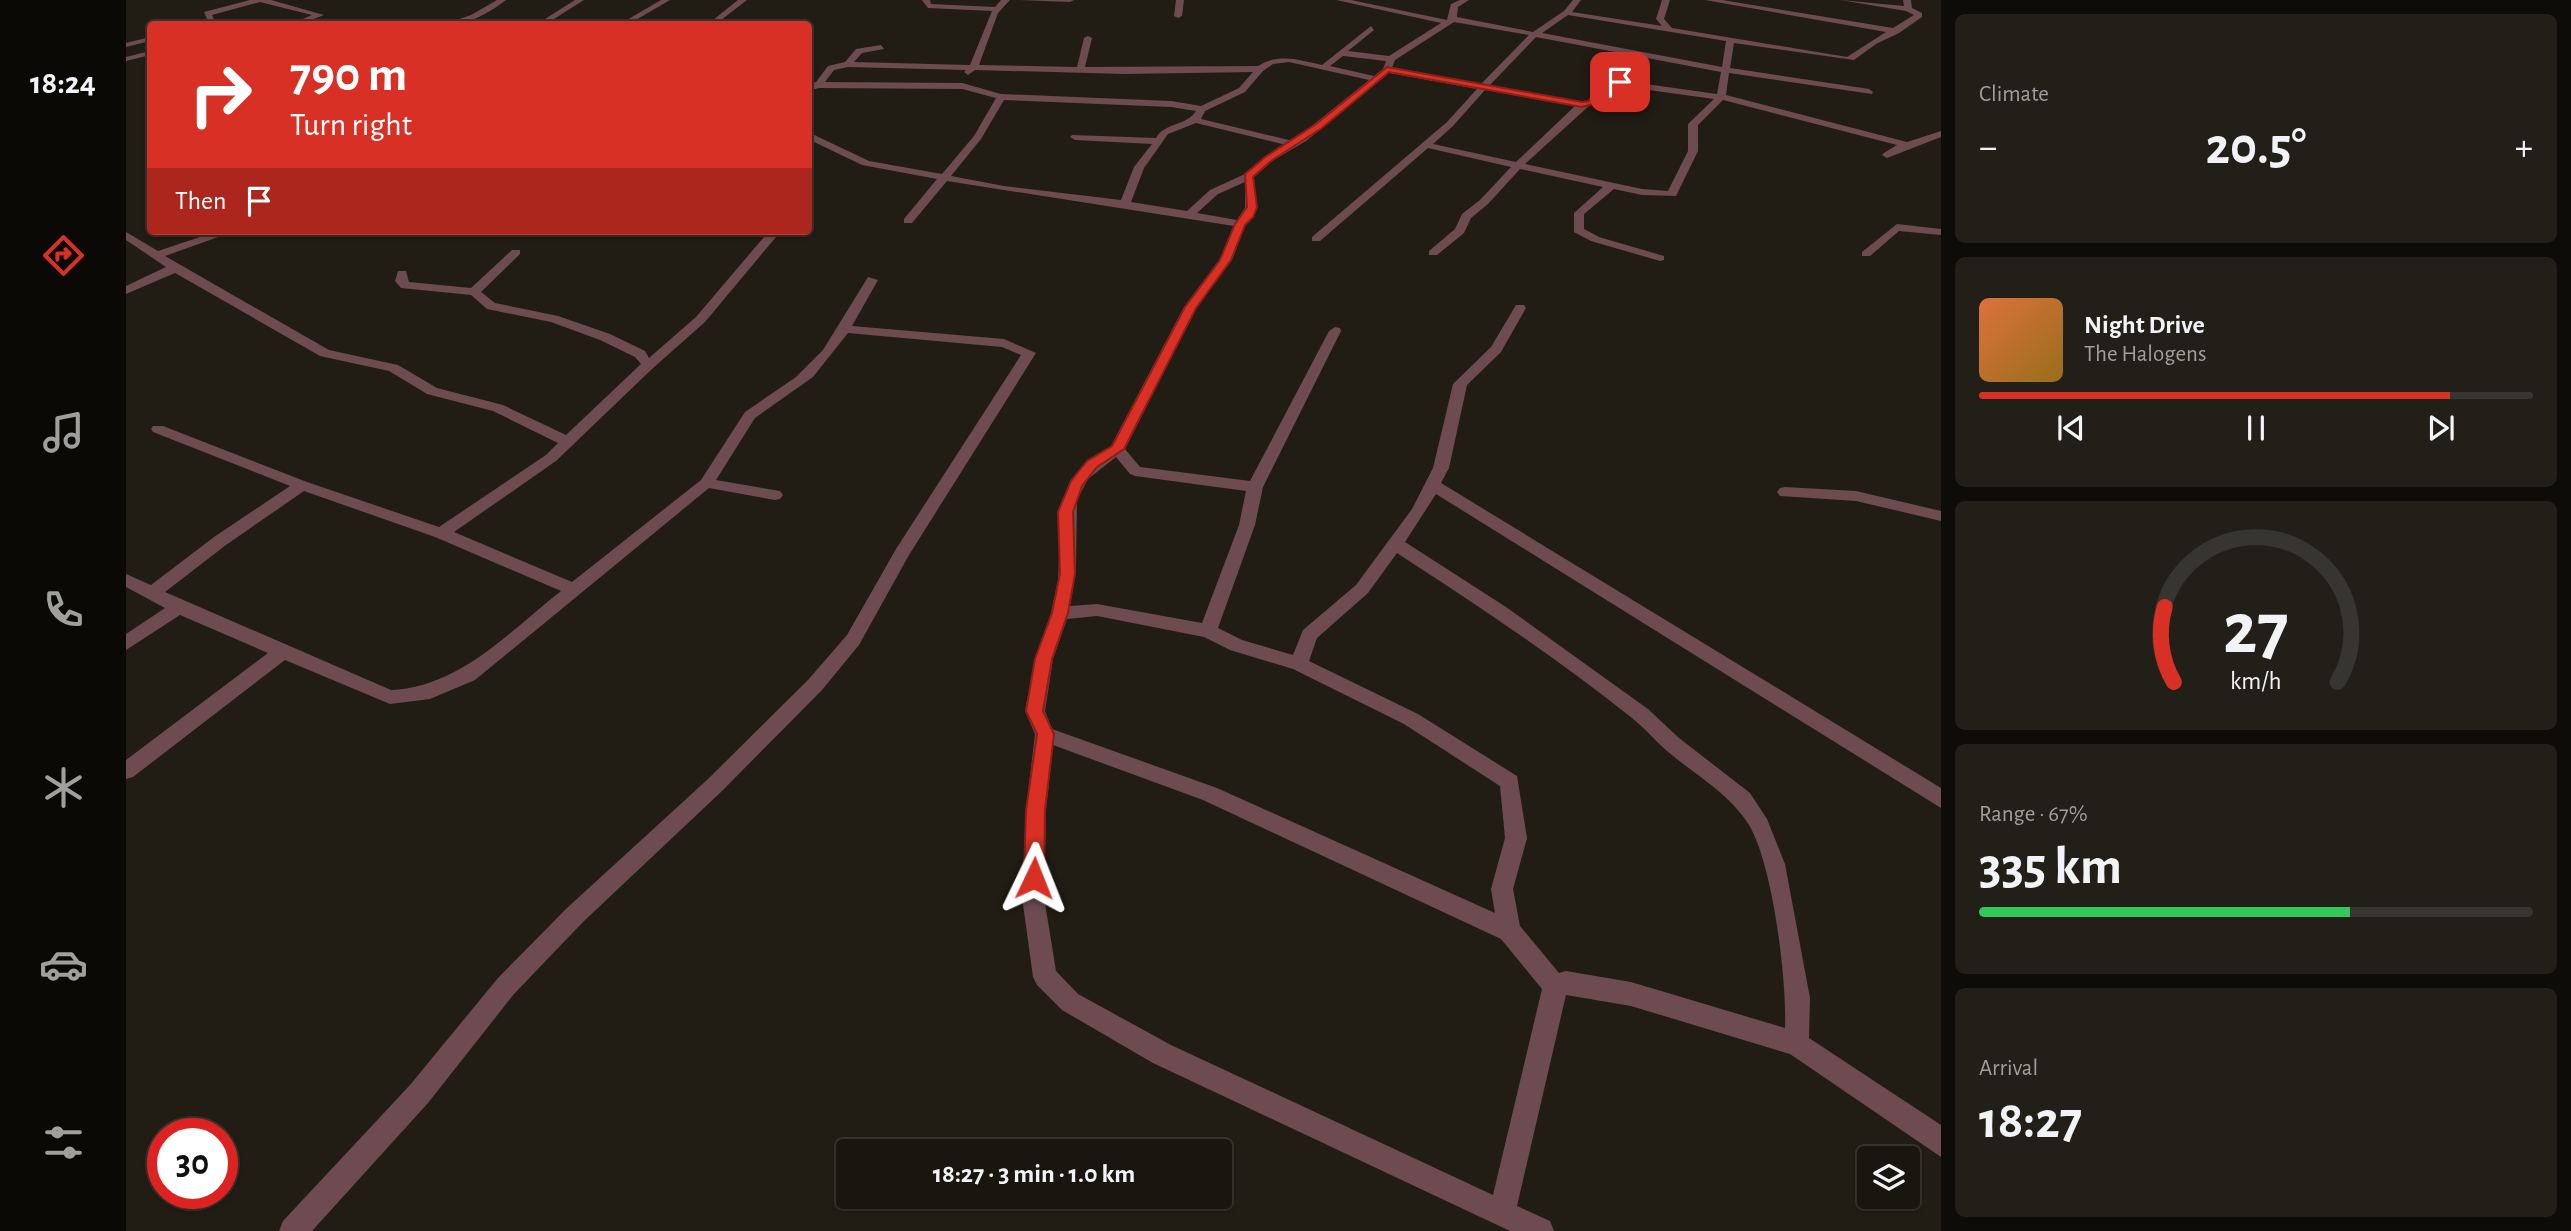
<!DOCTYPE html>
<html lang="en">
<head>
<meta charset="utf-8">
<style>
  :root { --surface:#19160f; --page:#221f18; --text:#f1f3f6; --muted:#9f9f9e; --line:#37352f; --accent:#d93025 }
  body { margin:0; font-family:"Alegreya Sans",sans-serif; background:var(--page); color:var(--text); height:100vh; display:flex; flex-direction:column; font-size:26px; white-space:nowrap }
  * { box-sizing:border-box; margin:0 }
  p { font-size:23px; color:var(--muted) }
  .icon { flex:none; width:38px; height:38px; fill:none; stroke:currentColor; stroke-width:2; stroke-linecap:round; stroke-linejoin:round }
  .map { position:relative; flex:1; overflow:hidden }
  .panel { display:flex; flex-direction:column; gap:14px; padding:14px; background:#0e0c08; width:630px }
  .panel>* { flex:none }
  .hud { position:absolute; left:21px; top:21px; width:665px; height:214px; border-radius:7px; box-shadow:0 2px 5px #0004,0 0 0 2px var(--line); background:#d93025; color:#fff; overflow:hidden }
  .fabs { position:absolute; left:1731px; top:1146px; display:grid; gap:14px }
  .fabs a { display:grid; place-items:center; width:63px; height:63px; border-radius:7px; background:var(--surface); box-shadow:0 2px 5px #0004,0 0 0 2px var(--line); font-size:35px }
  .speed { position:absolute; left:21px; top:1118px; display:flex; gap:14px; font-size:35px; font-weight:700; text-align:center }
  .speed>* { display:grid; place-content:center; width:91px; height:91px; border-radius:50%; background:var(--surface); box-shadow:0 2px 5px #0004,0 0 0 2px var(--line); line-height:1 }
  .speed .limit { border:10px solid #d22; background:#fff; color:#111 }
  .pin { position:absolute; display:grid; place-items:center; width:60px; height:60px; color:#fff; margin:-30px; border-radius:14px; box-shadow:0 4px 10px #0006 }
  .me { position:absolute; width:77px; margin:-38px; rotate:2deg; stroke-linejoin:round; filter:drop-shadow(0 0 5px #0008) }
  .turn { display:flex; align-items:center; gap:24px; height:147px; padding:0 28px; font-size:32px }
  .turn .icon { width:91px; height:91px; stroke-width:2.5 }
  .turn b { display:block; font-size:49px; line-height:60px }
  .then { display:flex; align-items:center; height:66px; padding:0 28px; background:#0003; gap:14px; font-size:26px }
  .big { font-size:52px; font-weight:600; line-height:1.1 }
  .panel .card { flex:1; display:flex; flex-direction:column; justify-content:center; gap:10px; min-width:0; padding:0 24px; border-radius:10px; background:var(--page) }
  .panel .dial { align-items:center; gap:0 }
  .dial svg { height:182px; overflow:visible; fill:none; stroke:var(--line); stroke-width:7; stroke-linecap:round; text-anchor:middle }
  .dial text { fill:var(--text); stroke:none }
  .song { display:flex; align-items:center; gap:21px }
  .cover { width:84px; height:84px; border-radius:10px; background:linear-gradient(135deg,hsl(20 70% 55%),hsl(40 70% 35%)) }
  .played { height:7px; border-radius:4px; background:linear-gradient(90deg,var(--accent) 85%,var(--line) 85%) }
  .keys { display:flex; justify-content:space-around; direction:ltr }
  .heat { display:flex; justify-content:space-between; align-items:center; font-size:38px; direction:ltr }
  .charge { height:10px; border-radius:5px; background:linear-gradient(90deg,#34c759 67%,var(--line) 0) }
  .trip { position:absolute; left:710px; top:1139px; width:396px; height:70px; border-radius:7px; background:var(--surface); box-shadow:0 2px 5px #0004,0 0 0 2px var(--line); font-weight:600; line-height:70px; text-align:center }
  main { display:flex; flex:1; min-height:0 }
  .tab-bar { display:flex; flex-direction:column; width:126px; justify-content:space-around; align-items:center; background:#0a0906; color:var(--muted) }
  .tab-bar .icon { width:49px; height:49px }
  .tab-bar .active { color:var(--accent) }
  .tab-bar b { font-size:32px; color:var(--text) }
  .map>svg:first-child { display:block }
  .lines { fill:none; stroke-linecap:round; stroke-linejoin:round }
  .minor { fill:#6d4b50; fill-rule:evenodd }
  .route { fill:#d93025; stroke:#8d1f18; stroke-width:2 }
</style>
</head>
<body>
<main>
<nav class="tab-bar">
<b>18:24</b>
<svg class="icon active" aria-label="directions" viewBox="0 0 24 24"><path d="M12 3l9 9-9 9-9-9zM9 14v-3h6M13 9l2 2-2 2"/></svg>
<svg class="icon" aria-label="music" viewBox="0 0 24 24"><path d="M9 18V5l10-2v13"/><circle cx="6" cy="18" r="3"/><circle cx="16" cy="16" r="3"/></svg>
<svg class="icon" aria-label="phone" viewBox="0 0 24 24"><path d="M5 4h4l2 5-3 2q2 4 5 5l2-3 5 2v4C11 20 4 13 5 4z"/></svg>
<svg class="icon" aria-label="climate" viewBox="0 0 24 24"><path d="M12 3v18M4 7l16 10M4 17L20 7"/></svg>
<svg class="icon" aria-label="car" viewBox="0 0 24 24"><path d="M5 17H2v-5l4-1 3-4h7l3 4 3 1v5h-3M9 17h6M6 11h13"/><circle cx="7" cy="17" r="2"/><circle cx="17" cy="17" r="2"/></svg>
<svg class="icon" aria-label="filters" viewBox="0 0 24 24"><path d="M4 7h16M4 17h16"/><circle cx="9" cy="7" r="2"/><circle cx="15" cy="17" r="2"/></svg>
</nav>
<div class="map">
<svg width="1815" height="1231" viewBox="0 0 1815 1231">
  <rect width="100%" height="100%" fill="#211d14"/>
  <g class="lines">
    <path class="minor" d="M124,0H145L198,15L175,24H165L186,15L134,2L86,15L90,24H78L82,21L78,12Z
      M371,0H380C363,13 341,26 319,24L345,15Z
      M449,0H458L420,24H411Z
      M535,0H544L503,24H494Z
      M612,0H621L590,24H582Z
      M796,0H804L805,4L869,7L875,0H884L872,13L853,65L951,67L958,38L962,36L966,38L959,67L1132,66C1153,53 1173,60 1196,65L1245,26L1248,30L1222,51L1263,56L1315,23L1210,0H1225L1321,20L1325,4L1334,0H1343L1332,7L1331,17L1407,32L1438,11L1447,0H1455L1446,12L1536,26L1530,19L1536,0H1544L1538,19L1546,28L1721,57L1760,32L1579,0H1596L1767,28L1788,15L1780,11L1714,0L1778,6L1777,0H1785L1786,8L1796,13V17L1773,33L1750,44L1728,60L1608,43L1604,68L1743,89L1747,92L1746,94L1603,73L1600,95L1781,142L1815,131V137L1761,158L1756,155L1758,153L1771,145L1597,100L1572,125V151L1550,196L1516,195L1488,189L1458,214V229L1473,237L1538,256V260L1534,261L1465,241L1448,232V213L1477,187L1394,169L1362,204L1345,218L1338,233L1311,255H1303V251L1329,229L1336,214L1354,200L1385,167L1302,148L1194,241H1186V237L1321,122L1351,89L1263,73L1180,141L1146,161L1128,177L1130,208L1119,225L1106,260L1070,308L999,449L1014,467L1124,481L1203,331L1209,327L1214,328L1215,331L1137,487L1129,525L1092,628L1116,640L1167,655L1177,630L1230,585L1286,509L1307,468L1327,384L1365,347L1390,305H1398L1400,308L1375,352L1341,385L1323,468L1315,483L1815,788V808L1310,494L1279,542L1380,607L1522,709L1553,738L1624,793L1641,819L1659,864L1684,998L1683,1038L1815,1125V1157L1664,1054L1505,1006L1440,995L1391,1206L1424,1221L1428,1231H1384L1027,1063L936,1010L911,985L907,977L896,897L900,810L909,734L899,711L909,659L925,613L932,581L936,500L952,473L985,446L1058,307L1094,259L1108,226L821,181L786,223H778V219L811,179L736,165L682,139V132L743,161L816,174L848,136L870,98L836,89L693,88L682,91V84L690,82L702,66L719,62L730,49L755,45L758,49L736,53L728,62L844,65L866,11L802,8ZM1442,15L1600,41L1596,67L1416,33ZM1328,22L1403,35L1355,84L1266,68L1269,60ZM1410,37L1595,72L1591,94L1484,79L1462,100L1455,102L1363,86ZM1217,56L1260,61L1257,69L1248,76L1204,66ZM1163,62L1243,80L1167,141L1075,119L1079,111L1119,92L1137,71L1147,64ZM722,67L840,70L838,72L842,75L849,70L999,74L1127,72L1113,88L1075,106L1045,101L875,94L836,83L699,82L708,70ZM1486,85L1588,99L1562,124V151L1542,191L1516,189L1399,164ZM1359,90L1449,106L1390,162L1307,144L1327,126ZM878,100L1045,107L1070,111C1061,126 1039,122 1030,138L946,135L944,137L949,140L1026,144L1008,167L995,200L878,186L825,176L855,139ZM1070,123L1160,145L1138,157L1119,174L1084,190L1061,211L1005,202L1018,168L1042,134ZM1119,182V208L1111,220L1071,213L1092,194ZM990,457L1004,474L1009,476L1120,491L1113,525L1076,623L971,604L944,606L950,570L951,500L962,479ZM1271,553C1351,605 1431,658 1506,718C1519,728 1529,741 1541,751C1569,775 1603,793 1623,825C1647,865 1661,981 1659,1028L1505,982L1440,971L1433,973L1394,926L1387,889L1401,838L1391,776L1292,714L1183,661L1191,638L1242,593ZM971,616L1078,637L1104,650L1167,669L1278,724L1374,786L1379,838L1365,889L1369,913L1091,788L926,729L919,711L927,659L941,619ZM927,745L1077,800L1375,939L1416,989L1367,1195L1045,1045L952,994L930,971L918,897L920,810Z
      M893,0H948L944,2Z
      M1050,0H1058L1056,16L1052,18L1048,16Z
      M24,37V41L0,47V43Z
      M24,51V55L0,61V57Z
      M1771,224L1815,229V235L1773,231L1744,256H1736V252Z
      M92,231H109L39,256L203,350L272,365L311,388L377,405L440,435L515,364L509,357L474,340L425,322L361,309L345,295L275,288L269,281L272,271H280L283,282L345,288L386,250H394V254L355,292L369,303L432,316L484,334L519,351L523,358L570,317L643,231H655L579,322L527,368L430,461L328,532L446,582L575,480L619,412L670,377L697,350L742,277L752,280L726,326L878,339L910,353L783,555L733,645L696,690L596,791L457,922L388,994L302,1103L186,1231H153L157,1221L284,1085L372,978L441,908L582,779L682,680L721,635L770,549L895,355L876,347L722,333L687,377L629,418L590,480L654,491L657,495L654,499L649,500L583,488L349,680L304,699L264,704L159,660L7,777L0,779V760L142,653L54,615L0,650V634L39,608L0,587V574L25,585L88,537L164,486L27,432L25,429L27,426H37L181,482L313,527L420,455L432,443L367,411L301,394L263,371L194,356L49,273L0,294V286L40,267L0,240V232L32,251ZM178,491L309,537L435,591C384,631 334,687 265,690L39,592L100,545Z
      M1659,487L1730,491L1815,511V521L1730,501L1654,496L1651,492L1654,488Z"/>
  </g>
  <path class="route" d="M1261,67L1456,102L1462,101L1477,82L1494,80L1498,82L1482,86L1468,104L1456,107L1263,72L1196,128L1145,161L1127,177L1131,207L1127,217L1119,225L1105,260L1070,308L998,449L971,467L956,486L947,512L949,574L942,613L926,659L917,711L928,734L919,810L918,878L915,885L908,887L901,885L898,878L900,810L911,734L900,711L909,659L926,613L934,574L932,512L945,481L961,461L986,446L1059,307L1094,260L1109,224L1121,207L1119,174L1139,157L1190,124Z"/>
</svg>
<div class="fabs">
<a><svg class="icon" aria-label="layers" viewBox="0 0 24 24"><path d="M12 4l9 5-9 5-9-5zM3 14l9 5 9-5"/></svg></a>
</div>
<div class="speed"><div class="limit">30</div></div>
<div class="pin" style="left:1494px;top:82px;background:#d93025"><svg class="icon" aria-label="arrive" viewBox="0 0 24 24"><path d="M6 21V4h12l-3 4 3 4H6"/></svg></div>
<svg class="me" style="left:908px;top:878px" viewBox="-20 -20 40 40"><path d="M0-17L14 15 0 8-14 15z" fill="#d93025" stroke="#fff" stroke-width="4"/></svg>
<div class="trip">18:27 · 3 min · 1.0 km</div>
<div class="hud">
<div class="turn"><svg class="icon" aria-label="right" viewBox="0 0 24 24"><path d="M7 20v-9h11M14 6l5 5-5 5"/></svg><div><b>790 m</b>Turn right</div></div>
<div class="then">Then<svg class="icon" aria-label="arrive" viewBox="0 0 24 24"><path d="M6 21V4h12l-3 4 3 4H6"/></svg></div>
</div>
</div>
<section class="panel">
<div class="card"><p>Climate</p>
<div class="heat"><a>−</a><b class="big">20.5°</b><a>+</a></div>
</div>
<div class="card">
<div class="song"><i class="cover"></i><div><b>Night Drive</b><p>The Halogens</p></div></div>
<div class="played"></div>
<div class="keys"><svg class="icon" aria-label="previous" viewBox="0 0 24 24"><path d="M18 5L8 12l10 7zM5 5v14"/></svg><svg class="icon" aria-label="pause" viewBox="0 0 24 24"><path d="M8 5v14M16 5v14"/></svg><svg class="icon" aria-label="next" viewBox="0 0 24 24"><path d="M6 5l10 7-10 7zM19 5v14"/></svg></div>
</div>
<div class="card dial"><svg viewBox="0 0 100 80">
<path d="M14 69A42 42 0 1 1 86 69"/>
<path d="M14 69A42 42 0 0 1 10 36" stroke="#d93025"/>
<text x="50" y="56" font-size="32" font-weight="700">27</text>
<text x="50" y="72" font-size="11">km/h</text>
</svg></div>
<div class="card"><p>Range · 67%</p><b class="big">335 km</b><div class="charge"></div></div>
<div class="card"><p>Arrival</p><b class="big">18:27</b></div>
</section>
</main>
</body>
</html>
